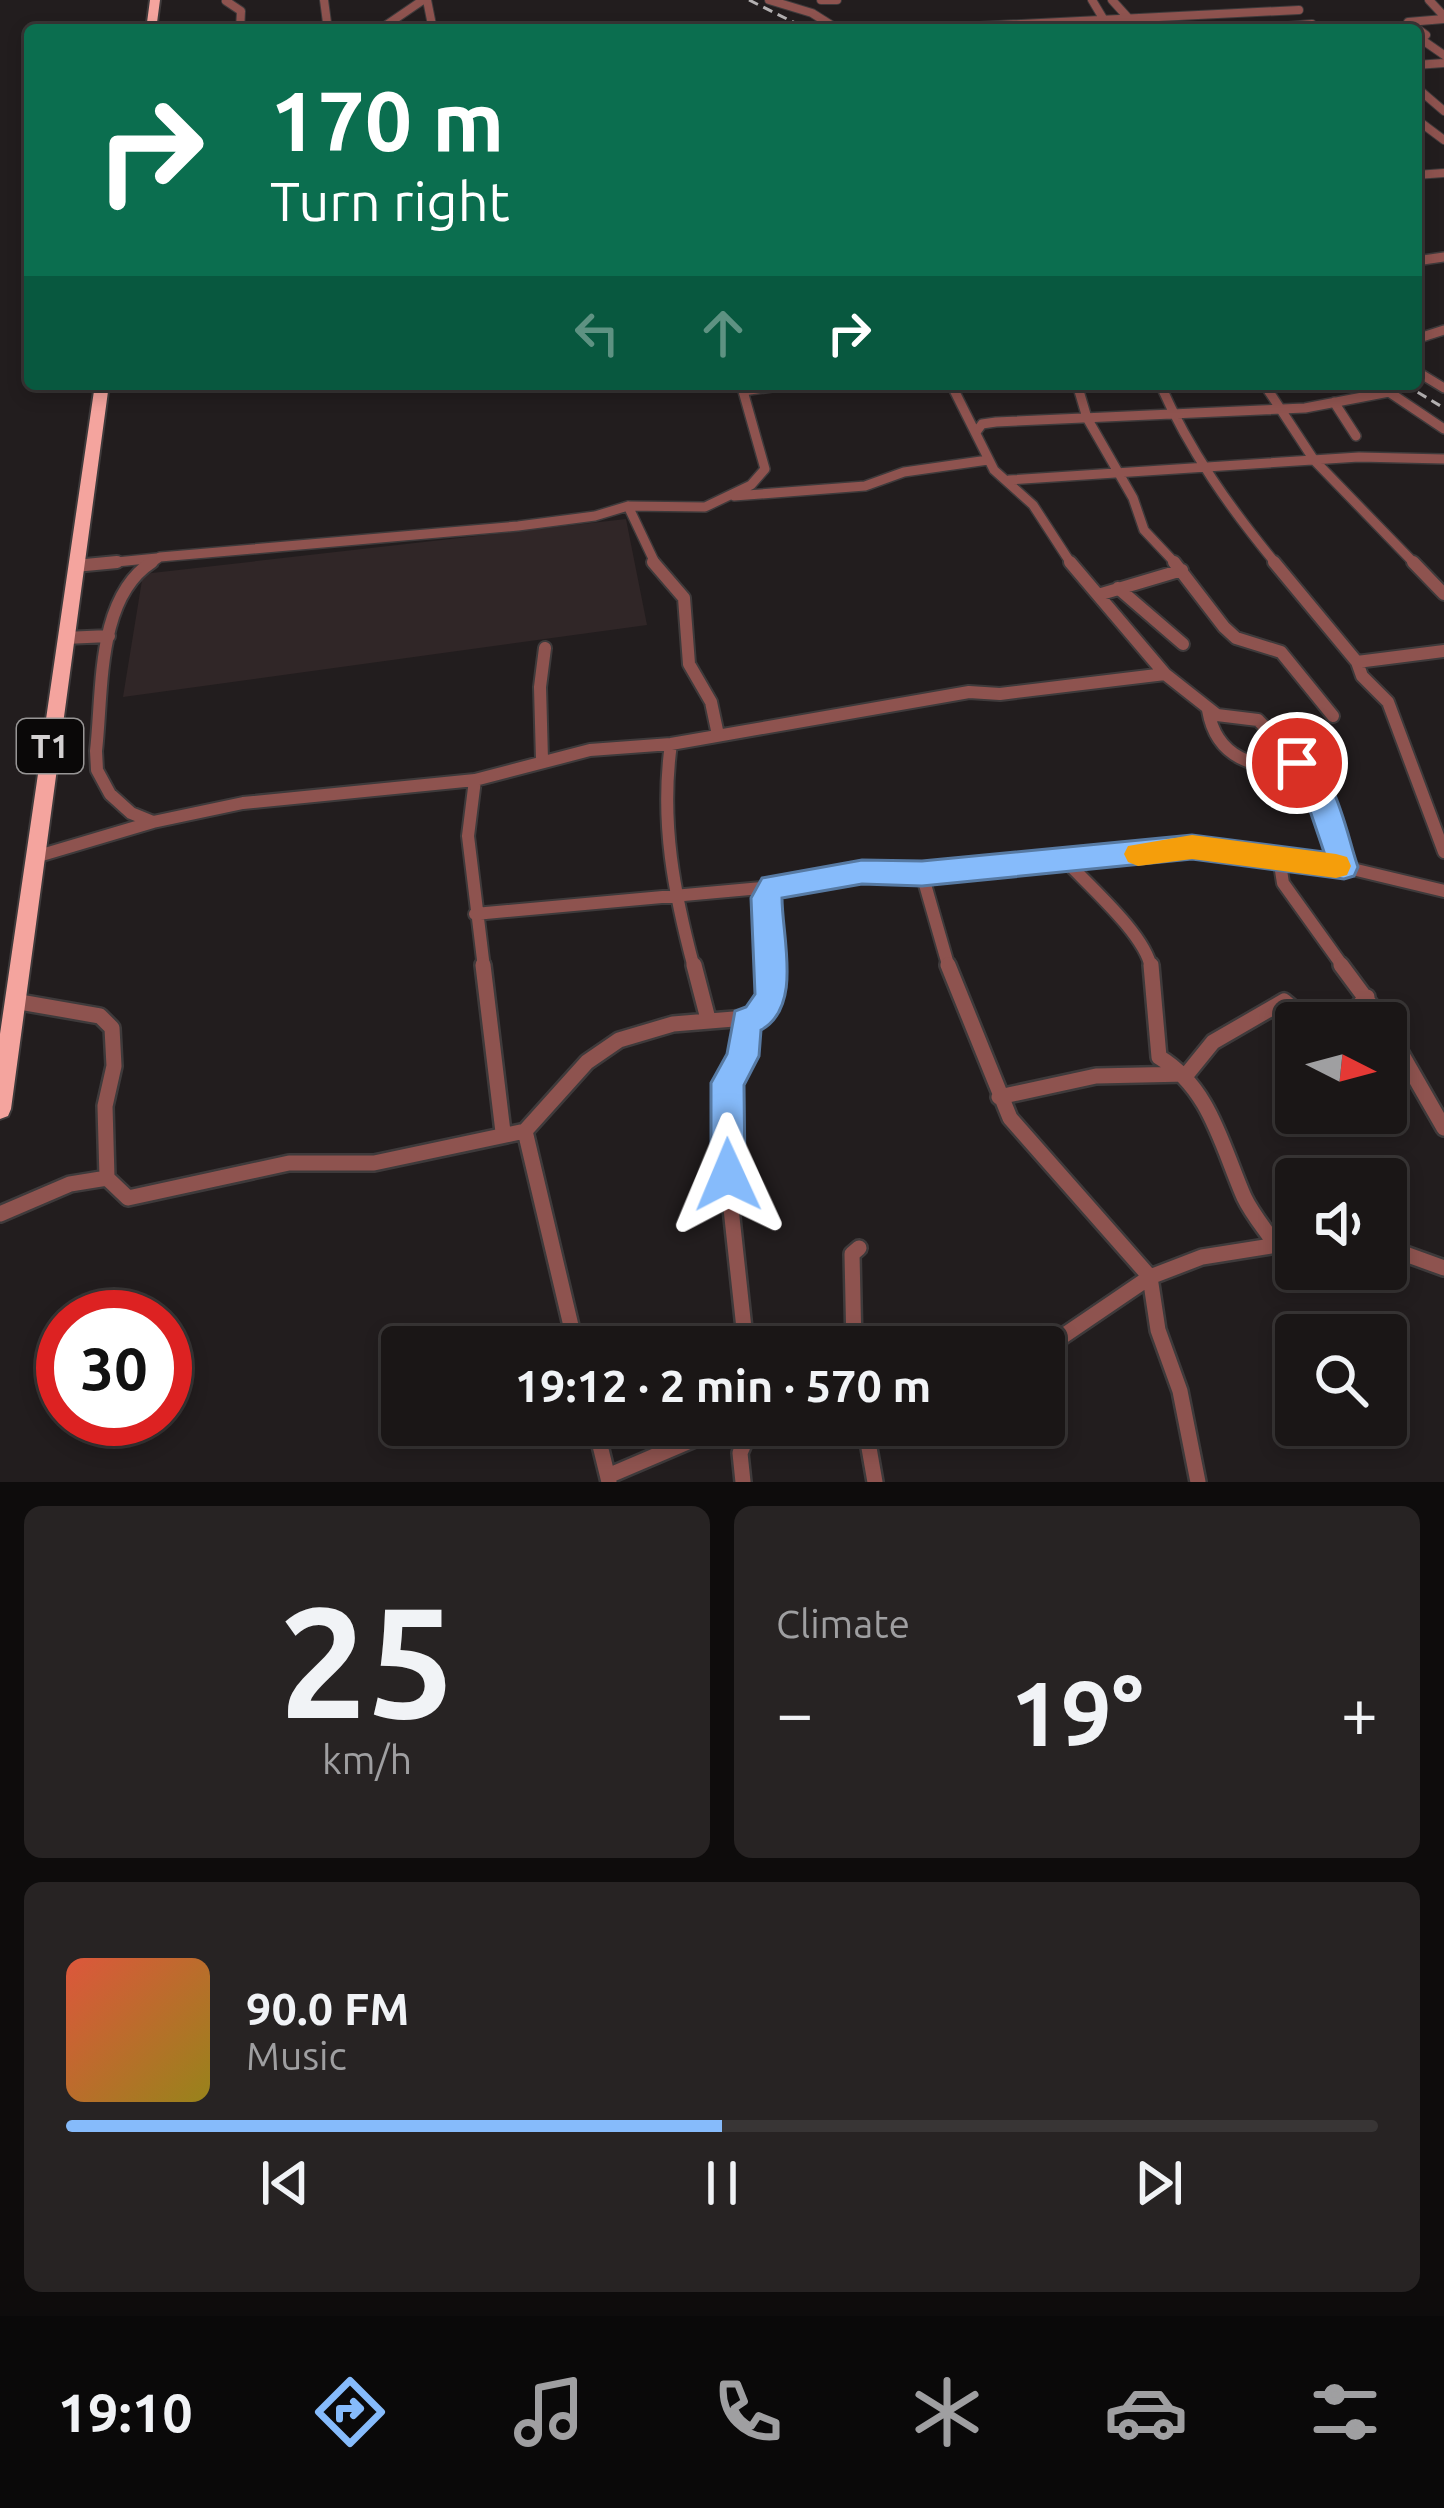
<!DOCTYPE html>
<html lang="en">
<head>
<meta charset="utf-8">
<style>
  :root { --surface:#1a1616; --page:#272323; --text:#f1f3f6; --muted:#9f9fa1; --line:#383535; --accent:#86bbfb }
  body { margin:0; font-family:Ubuntu,sans-serif; background:var(--page); color:var(--text); height:100vh; display:flex; flex-direction:column; font-size:45px; white-space:nowrap }
  * { box-sizing:border-box; margin:0 }
  p { font-size:39px; color:var(--muted) }
  .icon { flex:none; width:66px; height:66px; fill:none; stroke:currentColor; stroke-width:2; stroke-linecap:round; stroke-linejoin:round }
  .map { position:relative; height:1482px; overflow:hidden }
  .drawer { display:flex; flex-direction:column; gap:24px; padding:24px; background:#0e0c0c; flex:1 }
  .drawer>* { flex:none }
  .hud { position:absolute; left:24px; top:24px; width:1398px; height:366px; border-radius:12px; box-shadow:0 6px 18px #0003,0 0 0 3px var(--line); background:#0b6e4f; color:#fff; overflow:hidden }
  .needle { width:78px; rotate:96deg }
  .fabs { position:absolute; left:1275px; top:1002px; display:grid; gap:24px }
  .fabs a { display:grid; place-items:center; width:132px; height:132px; border-radius:12px; background:var(--surface); box-shadow:0 6px 18px #0003,0 0 0 3px var(--line); font-size:60px }
  .speed { position:absolute; left:36px; top:1290px; display:flex; gap:24px; font-size:60px; font-weight:700; text-align:center }
  .speed>* { display:grid; place-content:center; width:156px; height:156px; border-radius:50%; background:var(--surface); box-shadow:0 6px 18px #0003,0 0 0 3px var(--line); line-height:1 }
  .speed .limit { border:18px solid #d22; background:#fff; color:#111 }
  .pin { position:absolute; display:grid; place-items:center; width:102px; height:102px; color:#fff; margin:-51px; border:6px solid #fff; border-radius:50%; box-shadow:0 3px 12px #0007 }
  .me { position:absolute; width:132px; margin:-66px; rotate:359deg; stroke-linejoin:round; filter:drop-shadow(0 0 9px #0008) }
  .turn { display:flex; align-items:center; gap:42px; height:252px; padding:0 48px; font-size:54px }
  .turn .icon { width:156px; height:156px; stroke-width:2.5 }
  .turn b { display:block; font-size:84px; line-height:102px }
  .lanes { display:flex; align-items:center; height:114px; padding:0 48px; background:#0003; justify-content:center; gap:60px; direction:ltr }
  .lanes .off { opacity:.35 }
  .big { font-size:90px; font-weight:700; line-height:1.1 }
  .drawer .widget { flex:1; display:flex; flex-direction:column; justify-content:center; gap:18px; min-width:0; padding:0 42px; border-radius:18px; background:var(--page) }
  .drawer .dial { align-items:center; gap:0 }
  .dial b { font-size:156px; line-height:1 }
  .song { display:flex; align-items:center; gap:36px }
  .cover { width:144px; height:144px; border-radius:18px; background:linear-gradient(135deg,hsl(10 70% 55%),hsl(50 70% 35%)) }
  .played { height:12px; border-radius:6px; background:linear-gradient(90deg,var(--accent) 50%,var(--line) 50%) }
  .keys { display:flex; justify-content:space-around; direction:ltr }
  .heat { display:flex; justify-content:space-between; align-items:center; font-size:66px; direction:ltr }
  .drawer .tiles { flex:1; display:grid; gap:24px; grid-template-columns:1fr 1fr }
  .widget:last-child { grid-column:span 2 }
  .trip { position:absolute; left:381px; top:1326px; width:684px; height:120px; border-radius:12px; background:var(--surface); box-shadow:0 6px 18px #0003,0 0 0 3px var(--line); font-weight:700; line-height:120px; text-align:center }
  .tabs { display:flex; height:192px; justify-content:space-around; align-items:center; background:#0a0909; color:var(--muted) }
  .tabs .icon { width:84px; height:84px }
  .tabs .selected { color:var(--accent) }
  .tabs b { font-size:54px; color:var(--text) }
  .map>svg:first-child { display:block }
  .built { fill:#302627 }
  .lines { fill:none; stroke-linecap:round; stroke-linejoin:round }
  .minor-far3-casing { stroke:#3e3a3b; stroke-width:10 }
  .minor-far2-casing { stroke:#3e3a3b; stroke-width:12 }
  .minor-far1-casing { stroke:#3e3a3b; stroke-width:16 }
  .minor-casing { stroke:#3e3a3b; stroke-width:20 }
  .trunk-casing { stroke:#3e3a3b; stroke-width:4 }
  .minor-far3 { stroke:#8e534f; stroke-width:8 }
  .minor-far2 { stroke:#8e534f; stroke-width:9 }
  .minor-far1 { stroke:#8e534f; stroke-width:12 }
  .minor { stroke:#8e534f; stroke-width:15 }
  .trunk { fill:#f4a49e; fill-rule:evenodd }
  .rail { stroke:#b4b1b2; stroke-width:3; stroke-dasharray:10 6; stroke-linecap:butt }
  .route { fill:#86bbfb; stroke:#577aa3; stroke-width:3 }
  .slow { fill:#f59e0b }
  .labels { text-anchor:middle; stroke-width:12; stroke-linejoin:round; paint-order:stroke }
  .shield { fill:#0a0808; stroke:#979595; stroke-width:3 }
  .shield-label { font-size:33px; font-weight:bold; fill:#d4d1d2 }
</style>
</head>
<body>
<div class="map">
<svg width="1444" height="1482" viewBox="0 0 1444 1482">
  <rect width="100%" height="100%" fill="#221d1e"/>
  <path class="built" d="M626,519L647,625L123,697L143,574Z"/>
  <g class="lines">
    <g class="minor-far3-casing">
      <path id="minor-far3" d="M324,0L328,30
        M427,0L433,30
        M769,0L812,13L839,30
        M821,0H837
        M1092,0L1110,30
        M1112,0L1131,21
        M1429,0L1444,16
        M226,1L241,11L240,30
        M379,30L423,0
        M901,30L1299,10
        M1238,30L1312,24
        M1426,35L1408,22L1444,19
        M1418,37L1444,55
        M1416,65L1444,63
        M1416,87L1444,111
        M1416,119L1444,140
        M1416,175L1444,173"/>
    </g>
    <g class="minor-far2-casing">
      <path id="minor-far2" d="M1416,261L1444,257
        M1416,339L1444,330
        M1416,371L1444,388
        M951,384L994,470L1033,505L1072,565
        M1077,384L1087,418L1133,498L1144,530L1177,565
        M1160,384C1190,452 1230,508 1277,565
        M1264,384L1314,460L1416,565
        M1377,384L1444,429
        M1334,402L1356,436
        M977,431L982,424L996,422L1305,408L1389,392
        M1009,480L1359,457L1444,459
        M734,496L865,486L904,472L988,460
        M628,506L656,565
        M86,565L157,558
        M148,565L160,557L518,526L595,516L628,506L705,507L751,485L765,469L743,391L793,384"/>
    </g>
    <g class="minor-far1-casing">
      <path id="minor-far1" d="M152,562C96,598 103,690 96,751L97,770L110,794L131,813L153,822L243,803L475,780L590,750L671,744L969,692L1000,694L1165,674
        M653,562L684,598L689,664L711,702L718,735
        M1070,562L1165,674L1217,715L1258,720L1309,773L1344,867
        M1174,562L1224,627L1236,638L1281,652L1333,716
        M1274,562L1357,662L1444,651
        M1413,562L1444,594
        M75,566L117,562
        M1118,588L1183,644
        M1098,595L1182,570
        M65,638L109,636
        M1357,662L1362,676L1388,702L1444,852
        M1208,710C1217,763 1258,766 1304,772
        M671,744C660,822 674,893 694,968
        M542,760L540,687L545,648
        M475,780L468,836L484,968
        M35,857L153,822
        M1063,858C1087,884 1146,935 1151,968
        M1279,858L1283,883L1344,968
        M922,874L949,968
        M475,914L772,887
        M770,968L766,898L772,887L861,872L922,874L1192,847L1344,867L1444,891"/>
    </g>
    <g class="minor-casing">
      <path id="minor" d="M483,965L503,1132
        M694,965L708,1019
        M948,965L1010,1118L1150,1277L1158,1330L1180,1391L1198,1482
        M1151,965L1159,1057C1210,1088 1221,1144 1244,1197C1252,1214 1265,1229 1275,1244
        M1341,965L1384,1023
        M14,1001L100,1016L112,1028L114,1066L105,1106L107,1178
        M746,1021L742,1056L728,1083L725,1153L746,1347
        M1342,1023L1367,997
        M1386,1027L1444,1128
        M999,1097L1096,1076L1187,1074L1213,1042L1284,1001L1310,1023
        M525,1131L576,1347
        M0,1214L70,1184L107,1178L128,1198L289,1163H374L525,1131L587,1062L619,1040L673,1024L758,1017L771,997L769,965
        M1386,1247L1444,1268
        M854,1347L852,1254L859,1248
        M1044,1349L1150,1277L1202,1257L1296,1242
        M595,1425L609,1482
        M865,1425L875,1482
        M608,1476L711,1432L751,1427
        M743,1482L740,1453L751,1427"/>
    </g>
    <g class="trunk-casing">
      <path id="trunk" d="M150,0H160L156,30H146Z
        M95,384H109L11,1109L8,1116L0,1119V1034Z"/>
    </g>
    <use href="#minor-far3" class="minor-far3"/>
    <use href="#minor-far2" class="minor-far2"/>
    <use href="#minor-far1" class="minor-far1"/>
    <use href="#minor" class="minor"/>
    <use href="#trunk" class="trunk"/>
    <path class="rail" d="M749,0L809,30
      M1404,384L1444,408"/>
  </g>
  <path class="route" d="M1297,752C1336,765 1346,833 1358,867L1354,876L1344,879L1192,859L922,886L862,884L782,898C782,937 803,1007 761,1030L759,1056L744,1085L745,1175L740,1187L728,1192L716,1187L711,1175V1083L727,1054L735,1011L746,1007L755,994L751,898L762,878L862,860L922,861L1192,835L1324,852L1304,793L1283,763Z"/>
  <path class="slow" d="M1192,835L1336,854L1347,857L1351,866L1347,875L1336,878L1192,859L1138,866L1128,862L1124,854L1128,846Z"/>
  <g class="labels">
    <rect class="shield" x="17" y="719" width="66" height="54" rx="9"/>
    <g class="shield-label">
      <text x="50" y="758">T1</text>
    </g>
  </g>
</svg>
<div class="fabs">
<a><svg class="needle" viewBox="-14 -14 28 28"><path d="M0-13l5 13h-10z" fill="#e53935"/><path d="M0 13l5-13h-10z" fill="#9f9fa1"/></svg></a>
<a><svg class="icon" aria-label="sound" viewBox="0 0 24 24"><path d="M4 9h4l5-4v14l-5-4H4zM17 9q2 3 0 6"/></svg></a>
<a><svg class="icon" aria-label="search" viewBox="0 0 24 24"><circle cx="10" cy="10" r="6"/><path d="M15 15l6 6"/></svg></a>
</div>
<div class="speed"><div class="limit">30</div></div>
<div class="pin" style="left:1297px;top:763px;background:#d93025"><svg class="icon" aria-label="arrive" viewBox="0 0 24 24"><path d="M6 21V4h12l-3 4 3 4H6"/></svg></div>
<svg class="me" style="left:728px;top:1175px" viewBox="-20 -20 40 40"><path d="M0-17L14 15 0 8-14 15z" fill="#86bbfb" stroke="#fff" stroke-width="4"/></svg>
<div class="trip">19:12 · 2 min · 570 m</div>
<div class="hud">
<div class="turn"><svg class="icon" aria-label="right" viewBox="0 0 24 24"><path d="M7 20v-9h11M14 6l5 5-5 5"/></svg><div><b>170 m</b>Turn right</div></div>
<div class="lanes"><svg class="icon off" aria-label="left" viewBox="0 0 24 24"><path d="M17 20v-9H6M10 6l-5 5 5 5"/></svg><svg class="icon off" aria-label="ahead" viewBox="0 0 24 24"><path d="M12 20V5M6 11l6-6 6 6"/></svg><svg class="icon" aria-label="right" viewBox="0 0 24 24"><path d="M7 20v-9h11M14 6l5 5-5 5"/></svg></div>
</div>
</div>
<section class="drawer">
<div class="tiles">
<div class="widget dial"><b>25</b><p>km/h</p></div>
<div class="widget"><p>Climate</p>
<div class="heat"><a>−</a><b class="big">19°</b><a>+</a></div>
</div>
<div class="widget">
<div class="song"><i class="cover"></i><div><b>90.0 FM</b><p>Music</p></div></div>
<div class="played"></div>
<div class="keys"><svg class="icon" aria-label="previous" viewBox="0 0 24 24"><path d="M18 5L8 12l10 7zM5 5v14"/></svg><svg class="icon" aria-label="pause" viewBox="0 0 24 24"><path d="M8 5v14M16 5v14"/></svg><svg class="icon" aria-label="next" viewBox="0 0 24 24"><path d="M6 5l10 7-10 7zM19 5v14"/></svg></div>
</div>
</div>
</section>
<nav class="tabs">
<b>19:10</b>
<svg class="icon selected" aria-label="directions" viewBox="0 0 24 24"><path d="M12 3l9 9-9 9-9-9zM9 14v-3h6M13 9l2 2-2 2"/></svg>
<svg class="icon" aria-label="music" viewBox="0 0 24 24"><path d="M9 18V5l10-2v13"/><circle cx="6" cy="18" r="3"/><circle cx="16" cy="16" r="3"/></svg>
<svg class="icon" aria-label="phone" viewBox="0 0 24 24"><path d="M5 4h4l2 5-3 2q2 4 5 5l2-3 5 2v4C11 20 4 13 5 4z"/></svg>
<svg class="icon" aria-label="climate" viewBox="0 0 24 24"><path d="M12 3v18M4 7l16 10M4 17L20 7"/></svg>
<svg class="icon" aria-label="car" viewBox="0 0 24 24"><path d="M5 17H2v-5l4-1 3-4h7l3 4 3 1v5h-3M9 17h6M6 11h13"/><circle cx="7" cy="17" r="2"/><circle cx="17" cy="17" r="2"/></svg>
<svg class="icon" aria-label="filters" viewBox="0 0 24 24"><path d="M4 7h16M4 17h16"/><circle cx="9" cy="7" r="2"/><circle cx="15" cy="17" r="2"/></svg>
</nav>
</body>
</html>
